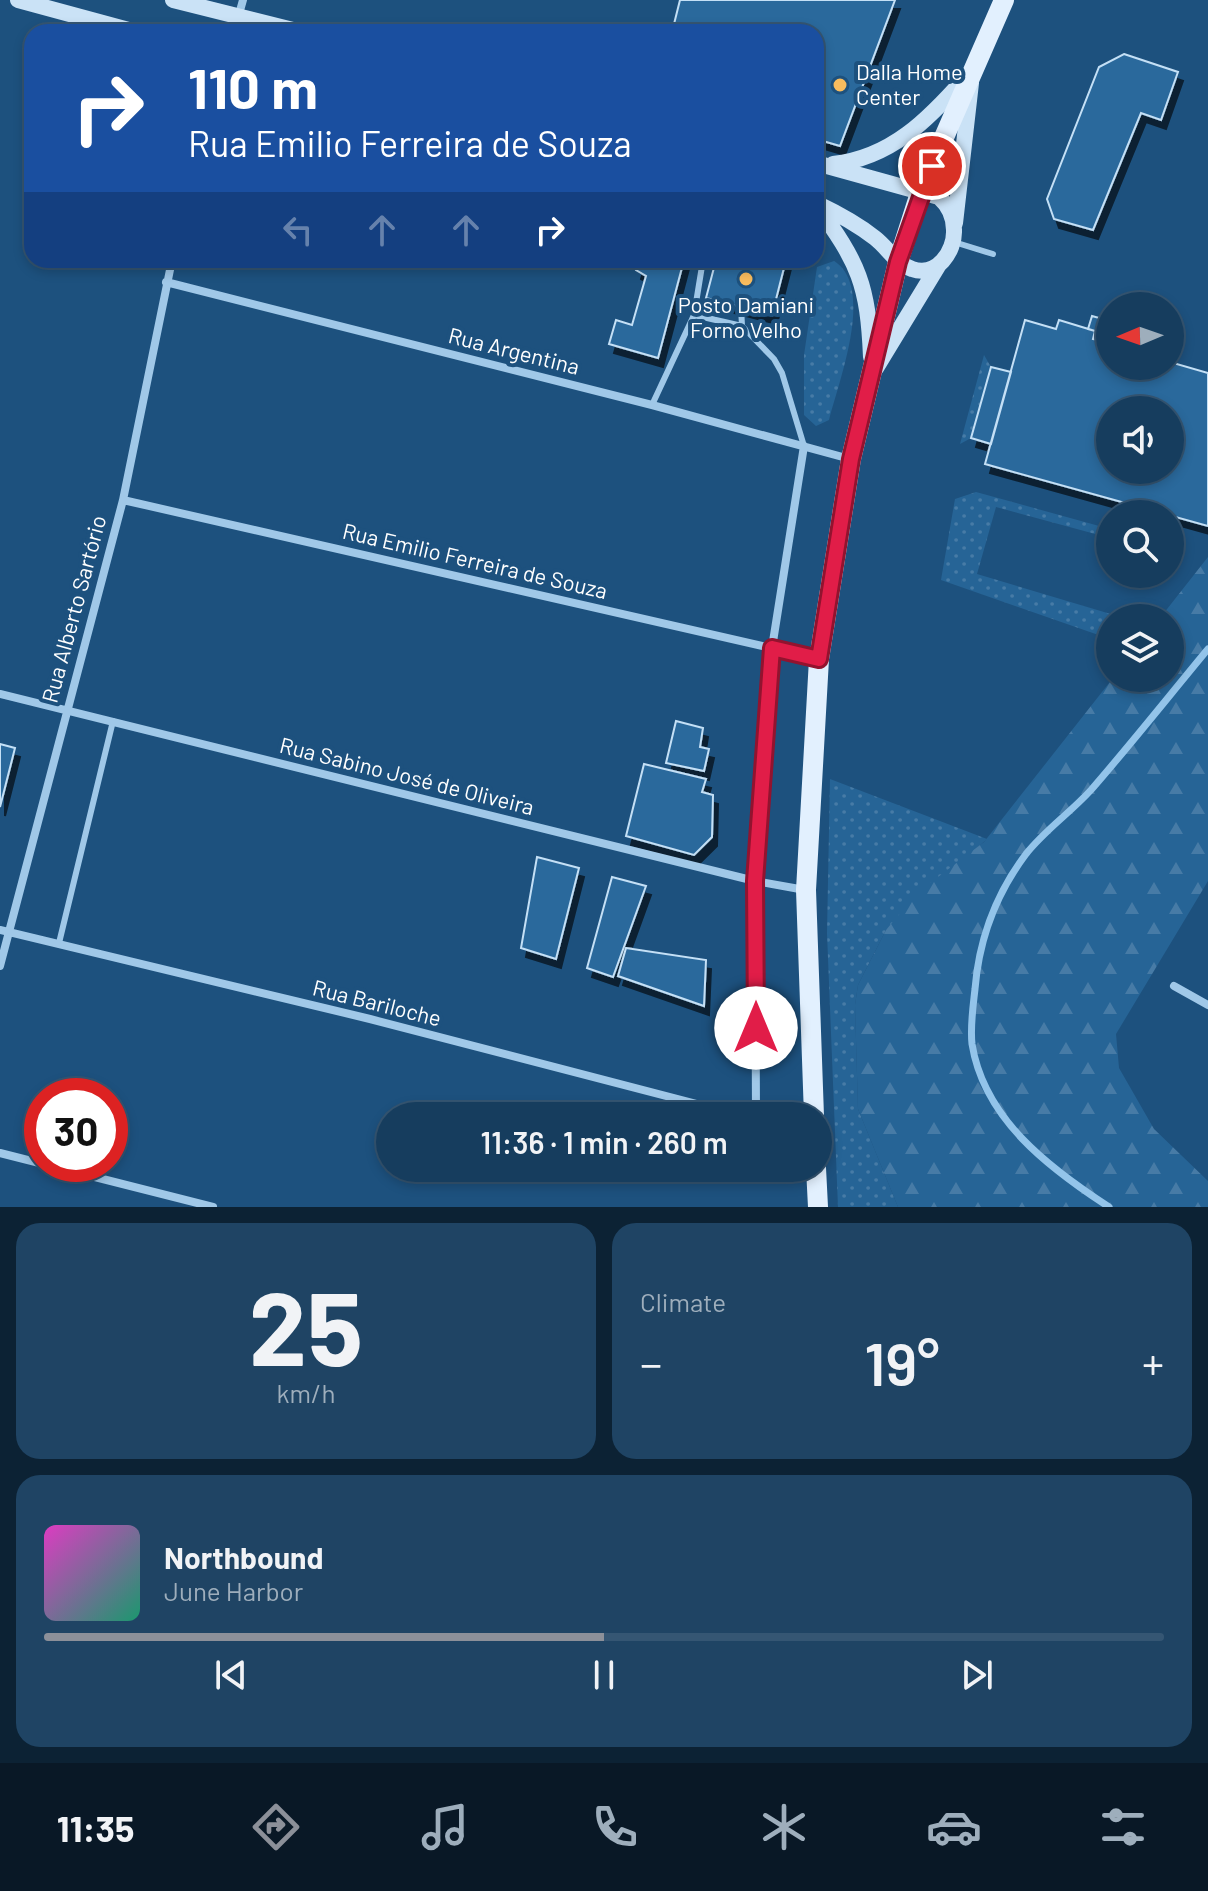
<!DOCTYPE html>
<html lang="en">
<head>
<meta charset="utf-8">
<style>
  :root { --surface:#163d5e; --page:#1f4464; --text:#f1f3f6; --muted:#9eaebc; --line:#355673; --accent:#8c9099 }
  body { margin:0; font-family:Barlow,sans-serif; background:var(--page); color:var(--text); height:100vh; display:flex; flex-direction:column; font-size:30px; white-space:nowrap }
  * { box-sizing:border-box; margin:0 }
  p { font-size:26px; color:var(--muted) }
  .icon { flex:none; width:44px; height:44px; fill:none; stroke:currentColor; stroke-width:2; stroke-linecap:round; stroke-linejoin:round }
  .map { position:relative; height:1207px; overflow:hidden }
  .side { display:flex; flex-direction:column; gap:16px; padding:16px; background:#0c2234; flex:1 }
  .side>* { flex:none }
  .hud { position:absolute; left:24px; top:24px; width:800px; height:244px; border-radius:24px; box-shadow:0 4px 12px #0003,0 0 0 2px var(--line); background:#1a4fa0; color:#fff; overflow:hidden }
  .needle { width:52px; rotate:268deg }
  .tools { position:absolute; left:1096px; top:292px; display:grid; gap:16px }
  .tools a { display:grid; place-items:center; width:88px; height:88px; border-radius:50%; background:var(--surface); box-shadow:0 4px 12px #0003,0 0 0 2px var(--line); font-size:40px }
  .speed { position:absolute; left:24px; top:1078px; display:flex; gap:16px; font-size:40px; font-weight:700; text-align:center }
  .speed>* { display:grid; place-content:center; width:104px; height:104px; border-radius:50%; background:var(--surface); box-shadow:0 4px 12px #0003,0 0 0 2px var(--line); line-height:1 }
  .speed .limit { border:12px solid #d22; background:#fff; color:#111 }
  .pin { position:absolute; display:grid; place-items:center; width:68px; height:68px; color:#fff; margin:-34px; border:4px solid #fff; border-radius:50%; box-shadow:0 2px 8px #0007 }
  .me { position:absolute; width:88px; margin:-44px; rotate:0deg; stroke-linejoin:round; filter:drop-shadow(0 0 6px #0008) }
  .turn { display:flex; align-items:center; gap:28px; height:168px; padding:0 32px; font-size:36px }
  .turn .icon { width:104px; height:104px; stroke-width:2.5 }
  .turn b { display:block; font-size:56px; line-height:68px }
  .lanes { display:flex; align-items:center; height:76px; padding:0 32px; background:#0003; justify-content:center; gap:40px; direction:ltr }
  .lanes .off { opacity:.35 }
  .big { font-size:60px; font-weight:600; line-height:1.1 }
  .side .widget { flex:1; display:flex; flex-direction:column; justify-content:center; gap:12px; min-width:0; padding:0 28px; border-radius:24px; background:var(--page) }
  .side .dial { align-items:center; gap:0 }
  .dial b { font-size:104px; line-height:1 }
  .song { display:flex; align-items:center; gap:24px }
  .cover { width:96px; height:96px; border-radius:12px; background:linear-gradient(135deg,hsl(310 70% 55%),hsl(160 70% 35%)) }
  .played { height:8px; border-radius:4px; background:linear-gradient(90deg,var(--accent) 50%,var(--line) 50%) }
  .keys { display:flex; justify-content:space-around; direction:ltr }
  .heat { display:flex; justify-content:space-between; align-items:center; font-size:44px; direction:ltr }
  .side .tiles { flex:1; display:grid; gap:16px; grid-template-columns:1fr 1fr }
  .widget:last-child { grid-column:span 2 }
  .trip { position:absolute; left:376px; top:1102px; width:456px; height:80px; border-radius:40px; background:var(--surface); box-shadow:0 4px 12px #0003,0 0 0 2px var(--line); font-weight:600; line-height:80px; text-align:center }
  .dock { display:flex; height:128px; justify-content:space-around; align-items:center; background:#091826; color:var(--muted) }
  .dock .icon { width:56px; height:56px }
  .dock .active { color:var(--accent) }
  .dock b { font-size:36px; color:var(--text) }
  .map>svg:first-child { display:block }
  .grass { fill:url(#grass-dots) }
  .forest { fill:url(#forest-firs) }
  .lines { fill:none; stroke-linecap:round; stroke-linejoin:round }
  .stream { stroke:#93c4ea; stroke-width:7 }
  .building { fill:#2c699c; stroke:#c4e0f6; stroke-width:2; fill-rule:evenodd; filter:url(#shadow) }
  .lane { stroke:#a0c8e8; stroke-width:6 }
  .street { stroke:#a0c8e8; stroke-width:8 }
  .secondary { stroke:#cae2f6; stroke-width:16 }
  .primary { stroke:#e2f0fe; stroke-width:20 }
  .route-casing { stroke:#92132f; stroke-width:20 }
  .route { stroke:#e11d48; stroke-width:14 }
  .poi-dot { fill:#f8bc5e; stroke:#1d517e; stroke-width:3 }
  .labels { text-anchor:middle; stroke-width:8; stroke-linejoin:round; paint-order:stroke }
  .poi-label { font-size:22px; fill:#fff; stroke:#1d517e; text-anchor:start }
  .street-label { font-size:22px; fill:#fff; stroke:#1d517e }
</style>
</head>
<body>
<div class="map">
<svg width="1208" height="1207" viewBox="0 0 1208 1207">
  <defs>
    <pattern id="grass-dots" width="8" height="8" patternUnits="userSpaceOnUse" patternTransform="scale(2)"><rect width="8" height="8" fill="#266496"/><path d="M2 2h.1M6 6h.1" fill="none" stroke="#477ba6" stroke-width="1.8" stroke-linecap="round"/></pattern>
    <pattern id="forest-firs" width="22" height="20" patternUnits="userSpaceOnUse" patternTransform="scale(2)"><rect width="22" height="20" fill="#266496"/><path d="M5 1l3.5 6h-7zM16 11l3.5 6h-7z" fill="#477ba6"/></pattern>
    <filter id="shadow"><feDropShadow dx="5" dy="9" stdDeviation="0" flood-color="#0009"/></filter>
  </defs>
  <rect width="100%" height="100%" fill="#1d517e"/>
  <path class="grass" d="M834,261C876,287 838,383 829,420L816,426L804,415V355L817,267Z
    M984,355L991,367L971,438L960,444Z
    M976,492L1110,529V538L996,507L977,574L1124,618H1110V639L941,580L955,499Z
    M830,779L987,839L886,930L858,985L855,1005L858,1109L898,1207H838L827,933Z"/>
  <path class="forest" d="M1208,557V881L1116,1034L1119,1068L1154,1129L1208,1181V1207H898L858,1109L855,1005L858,985L886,930L917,893L984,842L1113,678H1170V618H1160Z"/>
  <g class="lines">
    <path class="stream" d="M1109,1207C1049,1168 984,1119 972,1044C970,1026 973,1007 975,989C979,939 996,894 1026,854C1045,830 1070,813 1091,790C1131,744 1169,696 1208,649"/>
  </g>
  <path class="building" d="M680,0H895L840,146L816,139V32H672Z
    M1124,54L1178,72L1161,120L1141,113L1093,230L1054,219L1047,199L1099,67Z
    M639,260H684L658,358L609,344L616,320L632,325L646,276L636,270Z
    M716,260H786L772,315L706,298Z
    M1092,316L1110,321V343L1093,339L1095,331L1088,329Z
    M1025,320L1056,329L1059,320L1095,331L1093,339L1110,343V366H1170V362L1208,373V526L985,464ZM1110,410H1170V470H1110Z
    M991,367L1011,372L991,444L971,438Z
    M676,721L703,728L700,747L709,749L704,771L666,763Z
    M0,744L15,748L0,807Z
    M644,764L706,779L702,792L713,795L712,837L694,855L626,836Z
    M537,857L579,868L556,959L521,948Z
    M612,877L646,886L613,977L587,968Z
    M626,948L706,960L704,1006L618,976Z"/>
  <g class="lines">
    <path class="lane" d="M954,242L993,254
      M703,260L694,315L742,326
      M741,307L742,326L774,359L782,373L804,446
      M652,405L694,315
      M59,943L113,721"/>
    <path class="street" d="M234,32L243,0
      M166,282L652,405L850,459
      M123,500L819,659
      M0,694L755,881L805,890
      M0,930L370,1019L743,1116
      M0,966L123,500L172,260
      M1174,986L1208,1005
      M756,1116L755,881L772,648L804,446
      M0,1153L213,1207"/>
    <path class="secondary" d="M18,0L136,32
      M173,0L301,32
      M816,163L939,197C948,205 954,217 954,230C955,251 937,278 912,269C896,264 888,248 875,238C856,223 837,213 816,203
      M833,164C891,158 929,119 966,77
      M816,205C859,263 868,285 871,357
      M955,223L971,83
      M876,368L938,266"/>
    <path class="primary" d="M814,1116L806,890L819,659L851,459L898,262L921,190L1004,0
      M816,1168L818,1207"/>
  </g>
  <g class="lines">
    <g class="route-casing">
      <path id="route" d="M756,1028L755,881L772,648L819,659L851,459L898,262L932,166"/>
    </g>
    <use href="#route" class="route"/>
  </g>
  <g class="poi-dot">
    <circle cx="840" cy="85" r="8"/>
    <circle cx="746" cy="279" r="8"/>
  </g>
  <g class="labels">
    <g class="poi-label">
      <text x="856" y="80">Dalla Home<tspan x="856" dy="25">Center</tspan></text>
      <text x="746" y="313" text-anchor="middle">Posto Damiani<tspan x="746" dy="25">Forno Velho</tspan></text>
    </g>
    <g class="street-label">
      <text transform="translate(514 351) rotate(14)" y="8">Rua Argentina</text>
      <text transform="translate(475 561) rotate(13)" y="8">Rua Emilio Ferreira de Souza</text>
      <text transform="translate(74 609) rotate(-75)" y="8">Rua Alberto Sartório</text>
      <text transform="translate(407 776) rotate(14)" y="8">Rua Sabino José de Oliveira</text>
      <text transform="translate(377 1003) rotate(14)" y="8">Rua Bariloche</text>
    </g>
  </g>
</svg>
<div class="tools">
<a><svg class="needle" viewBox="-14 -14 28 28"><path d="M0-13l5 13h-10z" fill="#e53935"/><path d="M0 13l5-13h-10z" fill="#9eaebc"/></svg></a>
<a><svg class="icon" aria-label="sound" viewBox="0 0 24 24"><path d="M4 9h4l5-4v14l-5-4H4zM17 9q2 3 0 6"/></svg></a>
<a><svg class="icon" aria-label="search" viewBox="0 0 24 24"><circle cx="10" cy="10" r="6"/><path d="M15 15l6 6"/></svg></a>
<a><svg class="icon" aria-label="layers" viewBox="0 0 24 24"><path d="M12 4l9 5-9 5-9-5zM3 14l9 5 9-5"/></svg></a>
</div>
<div class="speed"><div class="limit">30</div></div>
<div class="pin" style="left:932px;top:166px;background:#d93025"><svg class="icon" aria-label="arrive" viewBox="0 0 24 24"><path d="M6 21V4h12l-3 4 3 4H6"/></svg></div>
<svg class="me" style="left:756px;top:1028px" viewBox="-20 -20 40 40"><circle r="19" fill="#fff"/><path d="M0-13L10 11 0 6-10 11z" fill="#e11d48"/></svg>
<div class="trip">11:36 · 1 min · 260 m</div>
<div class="hud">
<div class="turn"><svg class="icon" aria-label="right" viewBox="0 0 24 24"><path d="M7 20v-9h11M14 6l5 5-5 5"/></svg><div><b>110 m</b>Rua Emilio Ferreira de Souza</div></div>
<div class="lanes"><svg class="icon off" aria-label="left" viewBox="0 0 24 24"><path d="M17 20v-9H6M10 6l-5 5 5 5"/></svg><svg class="icon off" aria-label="ahead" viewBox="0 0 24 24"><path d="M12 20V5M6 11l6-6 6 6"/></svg><svg class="icon off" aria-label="ahead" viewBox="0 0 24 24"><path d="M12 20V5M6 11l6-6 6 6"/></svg><svg class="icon" aria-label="right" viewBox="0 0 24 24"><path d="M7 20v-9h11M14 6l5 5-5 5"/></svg></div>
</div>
</div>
<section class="side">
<div class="tiles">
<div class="widget dial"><b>25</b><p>km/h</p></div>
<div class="widget"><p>Climate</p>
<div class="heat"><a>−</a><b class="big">19°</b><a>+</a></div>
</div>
<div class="widget">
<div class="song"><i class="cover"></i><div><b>Northbound</b><p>June Harbor</p></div></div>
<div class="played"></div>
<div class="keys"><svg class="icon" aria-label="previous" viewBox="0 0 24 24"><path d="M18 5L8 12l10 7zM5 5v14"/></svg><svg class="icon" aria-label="pause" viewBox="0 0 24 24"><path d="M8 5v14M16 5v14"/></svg><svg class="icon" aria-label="next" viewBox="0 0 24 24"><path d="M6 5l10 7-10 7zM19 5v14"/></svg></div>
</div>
</div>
</section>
<nav class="dock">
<b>11:35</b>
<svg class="icon active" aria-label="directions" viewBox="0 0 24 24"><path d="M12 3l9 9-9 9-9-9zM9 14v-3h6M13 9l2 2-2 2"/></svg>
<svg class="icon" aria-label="music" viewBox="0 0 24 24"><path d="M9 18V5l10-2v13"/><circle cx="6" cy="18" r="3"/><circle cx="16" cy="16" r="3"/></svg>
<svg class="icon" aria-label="phone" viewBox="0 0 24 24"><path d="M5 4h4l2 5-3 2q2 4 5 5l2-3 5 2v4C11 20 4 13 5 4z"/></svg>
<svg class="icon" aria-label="climate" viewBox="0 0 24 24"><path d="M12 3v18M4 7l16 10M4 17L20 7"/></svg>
<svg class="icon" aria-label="car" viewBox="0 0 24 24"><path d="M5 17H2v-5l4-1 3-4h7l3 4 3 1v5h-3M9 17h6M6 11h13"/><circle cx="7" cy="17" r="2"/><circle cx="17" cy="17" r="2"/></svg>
<svg class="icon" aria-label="filters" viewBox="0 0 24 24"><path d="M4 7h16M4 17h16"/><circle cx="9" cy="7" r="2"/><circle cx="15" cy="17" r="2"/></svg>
</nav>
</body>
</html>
